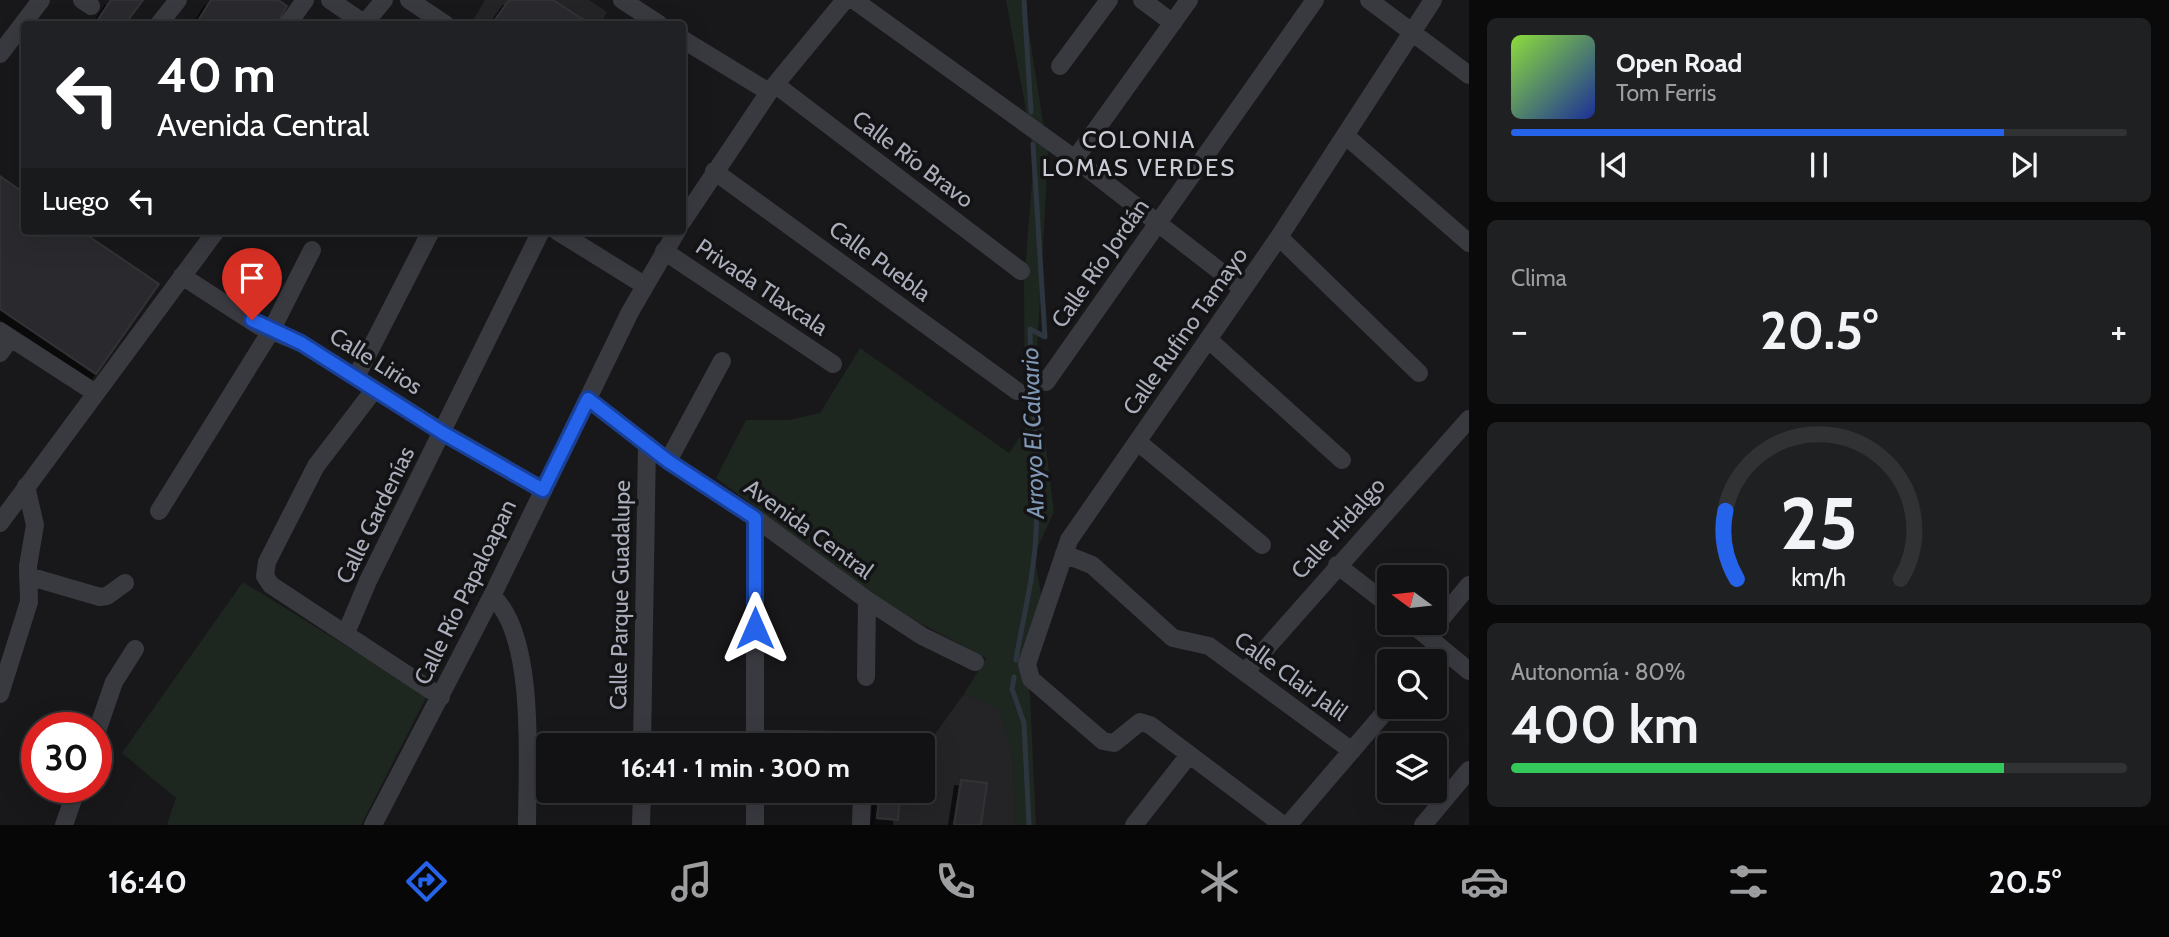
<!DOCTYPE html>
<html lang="es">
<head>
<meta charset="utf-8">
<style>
  :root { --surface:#121214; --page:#1f2022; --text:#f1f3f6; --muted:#9c9ea0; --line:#313234; --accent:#2563eb }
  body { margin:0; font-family:Cabin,sans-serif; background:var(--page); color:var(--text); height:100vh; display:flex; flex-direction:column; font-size:26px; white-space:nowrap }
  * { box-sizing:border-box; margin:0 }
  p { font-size:23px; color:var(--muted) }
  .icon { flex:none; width:38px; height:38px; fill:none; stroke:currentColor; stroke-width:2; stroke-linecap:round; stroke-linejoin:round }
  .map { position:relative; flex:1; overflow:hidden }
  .side { display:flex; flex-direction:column; gap:18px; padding:18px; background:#0a0a0b; width:700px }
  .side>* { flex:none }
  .banner { position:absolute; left:21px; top:21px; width:665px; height:214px; border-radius:7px; box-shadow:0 7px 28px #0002,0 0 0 2px var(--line); background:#202124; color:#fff; overflow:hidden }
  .needle { width:46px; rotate:285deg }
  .buttons { position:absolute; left:1377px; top:565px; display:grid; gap:14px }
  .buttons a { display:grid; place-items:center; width:70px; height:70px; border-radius:7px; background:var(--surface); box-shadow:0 7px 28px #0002,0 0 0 2px var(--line); font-size:35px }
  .speed { position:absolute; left:21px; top:712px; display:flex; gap:14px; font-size:35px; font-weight:700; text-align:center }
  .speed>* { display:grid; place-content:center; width:91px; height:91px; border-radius:50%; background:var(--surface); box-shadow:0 7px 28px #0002,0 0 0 2px var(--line); line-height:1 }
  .speed .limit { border:10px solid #d22; background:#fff; color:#111 }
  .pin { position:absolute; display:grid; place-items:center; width:60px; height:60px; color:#fff; margin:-72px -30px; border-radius:50% 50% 50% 0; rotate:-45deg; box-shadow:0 0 7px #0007 }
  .pin .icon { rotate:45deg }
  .me { position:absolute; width:77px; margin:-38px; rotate:0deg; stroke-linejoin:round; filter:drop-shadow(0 0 5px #0008) }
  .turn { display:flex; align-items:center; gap:24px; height:147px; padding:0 21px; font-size:32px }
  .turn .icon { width:91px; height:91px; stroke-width:2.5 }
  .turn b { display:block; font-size:49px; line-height:60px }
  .then { display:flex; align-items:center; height:66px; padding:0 21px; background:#0003; gap:14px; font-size:26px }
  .big { font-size:52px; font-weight:700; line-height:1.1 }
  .side .card { flex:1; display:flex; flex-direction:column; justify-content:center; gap:10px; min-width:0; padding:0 24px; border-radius:10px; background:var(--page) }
  .side .dial { align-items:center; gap:0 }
  .dial svg { height:182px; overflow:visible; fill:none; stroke:var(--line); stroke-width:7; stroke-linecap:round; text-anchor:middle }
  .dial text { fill:var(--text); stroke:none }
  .song { display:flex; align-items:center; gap:21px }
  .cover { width:84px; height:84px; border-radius:10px; background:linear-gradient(135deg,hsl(90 70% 55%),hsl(230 70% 35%)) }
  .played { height:7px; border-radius:4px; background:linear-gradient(90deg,var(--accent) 80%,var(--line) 80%) }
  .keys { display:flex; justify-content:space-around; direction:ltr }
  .heat { display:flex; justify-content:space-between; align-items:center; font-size:38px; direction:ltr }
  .charge { height:10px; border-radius:5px; background:linear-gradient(90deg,#34c759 80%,var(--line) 0) }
  .trip { position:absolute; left:536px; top:733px; width:399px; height:70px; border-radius:7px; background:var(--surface); box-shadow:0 7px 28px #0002,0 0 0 2px var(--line); font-weight:700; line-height:70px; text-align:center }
  .tabs { display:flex; height:112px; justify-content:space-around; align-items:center; background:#070708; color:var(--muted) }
  .tabs .icon { width:49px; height:49px }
  .tabs .on { color:var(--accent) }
  .tabs b { font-size:32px; color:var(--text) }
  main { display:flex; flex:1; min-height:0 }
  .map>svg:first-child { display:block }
  .built { fill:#242427 }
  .green { fill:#1e2620 }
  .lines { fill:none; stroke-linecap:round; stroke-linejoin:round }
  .stream { stroke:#2d363f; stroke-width:5 }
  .building { fill:#2b2b2e; stroke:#323236; stroke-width:2; filter:url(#shadow) }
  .minor { stroke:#393940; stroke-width:18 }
  .route-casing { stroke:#184099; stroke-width:18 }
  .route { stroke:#2563eb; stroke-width:12 }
  .labels { text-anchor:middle; stroke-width:7; stroke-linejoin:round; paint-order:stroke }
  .street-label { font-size:23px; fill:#aaaebb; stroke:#131315 }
  .neighbourhood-label { font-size:24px; letter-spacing:2px; fill:#cbcdd6; stroke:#131315 }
  .water-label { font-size:24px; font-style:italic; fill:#8098b6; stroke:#131315 }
</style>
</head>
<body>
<main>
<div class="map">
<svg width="1469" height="825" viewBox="0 0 1469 825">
  <defs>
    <filter id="shadow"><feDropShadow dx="-6" dy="6" stdDeviation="0" flood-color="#0009"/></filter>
  </defs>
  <rect width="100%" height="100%" fill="#18181a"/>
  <path class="built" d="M485,0H589L607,12L600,24H471Z
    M964,694L999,708L1013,758L1015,825H874L876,791H922V752Z"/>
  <path class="green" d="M1006,0H1024L1048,155L1036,370L1054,512L1034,555L1042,599L1024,657L1030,696L1036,825H1015L1013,758L999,709L964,694L986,658L895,610L716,478L746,420H789L820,413L860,348L1009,453L1025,429L1024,283L1034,155Z
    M243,582L427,696L361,825H167L176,798L122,753Z"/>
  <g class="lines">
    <path class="stream" d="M1024,0L1031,112
      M1016,660C1023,617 1034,578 1036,533C1040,465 1031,397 1030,329L1045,337L1033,144
      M1014,677L1012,689L1024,723L1029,825"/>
  </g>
  <path class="building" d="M111,0H143L125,24H95Z
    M211,0H278L287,6L277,24H196Z
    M509,0H553L590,24H492Z
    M0,176L24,193V231H81L159,284L96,374L0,309Z
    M961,780L987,783L981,825H954Z
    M880,791H900L898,820L877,818Z"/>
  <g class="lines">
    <path class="minor" d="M82,0L91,6
      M330,0L365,24
      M409,0L445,24
      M622,0L659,24
      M854,0L1075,159L1243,289
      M1142,0L1173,23
      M1369,0L1469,75
      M159,24L178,0
      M288,24L305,0
      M364,24L384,0
      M682,39L769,92
      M0,54L41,0
      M1060,66L1109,0
      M776,85L1021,271
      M1346,136L1469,243
      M1075,159L1189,0
      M714,171L1017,391
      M682,222L769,92L845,0
      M557,231L644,285
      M1279,237L1419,373
      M664,251L833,364
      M182,276L259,326L301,343L444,433L543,490
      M0,331L94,392
      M1208,339L1342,460
      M0,353L11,338
      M356,377L431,231
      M1046,382L1315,0
      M374,390L316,466L267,562L265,576L271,585L441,697
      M588,399L668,461L755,518L867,600L922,636L975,662
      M1138,442L1262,545
      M668,461L722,361
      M159,511L271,331L312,250
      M755,518V746
      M0,523L216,231
      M1064,554L1092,565L1173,638L1209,646L1352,751
      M1337,565L1390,606
      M28,576L100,597L107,596L125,583
      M492,596C537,636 527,768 527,825
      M1411,623L1469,671
      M346,633L368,581L541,231
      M1427,636L1469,585
      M1246,671L1469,419
      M866,677L867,600
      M0,694L29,602L28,566L35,525L26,486
      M96,734L114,682L135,649
      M755,739L918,741
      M642,746L647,444
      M755,791V825
      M64,825L77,788
      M373,825L492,596L630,312L677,231
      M641,825L642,791
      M861,825L862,791
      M1134,825L1189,755
      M1283,825L1150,725L1140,722L1114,743L1103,741L1031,679L1027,664L1069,540L1279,237L1433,0
      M1288,825L1390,706
      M1423,825L1469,770"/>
  </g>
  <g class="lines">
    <g class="route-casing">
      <path id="route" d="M252,320L301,343L443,433L543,490L588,399L668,461L755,518V628"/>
    </g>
    <use href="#route" class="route"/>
  </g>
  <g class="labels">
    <g class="street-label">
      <text transform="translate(913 159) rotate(37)" y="8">Calle Río Bravo</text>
      <text transform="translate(880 261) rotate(36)" y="8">Calle Puebla</text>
      <text transform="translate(1100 263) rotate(-55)" y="8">Calle Río Jordán</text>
      <text transform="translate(762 287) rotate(34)" y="8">Privada Tlaxcala</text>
      <text transform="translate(1185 331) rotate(-55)" y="8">Calle Rufino Tamayo</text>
      <text transform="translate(376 361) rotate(32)" y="8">Calle Lirios</text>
      <text transform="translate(375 515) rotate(-64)" y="8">Calle Gardenías</text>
      <text transform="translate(1338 528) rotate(-48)" y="8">Calle Hidalgo</text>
      <text transform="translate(809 529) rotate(36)" y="8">Avenida Central</text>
      <text transform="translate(465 592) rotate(-64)" y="8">Calle Río Papaloapan</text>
      <text transform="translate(620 595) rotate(-89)" y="8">Calle Parque Guadalupe</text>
      <text transform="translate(1291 676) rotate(36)" y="8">Calle Clair Jalil</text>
    </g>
    <g class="neighbourhood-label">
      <text x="1139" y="148">COLONIA<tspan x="1139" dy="28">LOMAS VERDES</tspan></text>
    </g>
    <g class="water-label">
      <text transform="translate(1033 433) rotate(-92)" y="8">Arroyo El Calvario</text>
    </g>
  </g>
</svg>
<div class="buttons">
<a><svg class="needle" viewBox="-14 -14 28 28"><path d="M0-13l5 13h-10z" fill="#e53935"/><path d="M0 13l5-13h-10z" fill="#9c9ea0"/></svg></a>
<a><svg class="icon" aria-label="search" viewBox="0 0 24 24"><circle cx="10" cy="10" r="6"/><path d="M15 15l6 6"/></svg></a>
<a><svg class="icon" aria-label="layers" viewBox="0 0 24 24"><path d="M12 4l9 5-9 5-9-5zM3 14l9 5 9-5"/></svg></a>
</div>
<div class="speed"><div class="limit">30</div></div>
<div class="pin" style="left:252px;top:320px;background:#d93025"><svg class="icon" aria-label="arrive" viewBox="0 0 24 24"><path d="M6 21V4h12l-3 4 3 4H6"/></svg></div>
<svg class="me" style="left:755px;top:628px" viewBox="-20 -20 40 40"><path d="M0-17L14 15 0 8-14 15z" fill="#2563eb" stroke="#fff" stroke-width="4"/></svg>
<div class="trip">16:41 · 1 min · 300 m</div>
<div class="banner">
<div class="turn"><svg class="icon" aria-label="left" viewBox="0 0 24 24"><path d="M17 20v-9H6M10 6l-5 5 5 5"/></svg><div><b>40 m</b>Avenida Central</div></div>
<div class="then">Luego<svg class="icon" aria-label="left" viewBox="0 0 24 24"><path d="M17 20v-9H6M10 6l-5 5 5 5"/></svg></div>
</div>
</div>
<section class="side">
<div class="card">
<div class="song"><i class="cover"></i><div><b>Open Road</b><p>Tom Ferris</p></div></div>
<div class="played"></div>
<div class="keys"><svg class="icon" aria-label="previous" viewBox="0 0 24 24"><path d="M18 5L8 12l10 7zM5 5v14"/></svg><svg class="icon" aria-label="pause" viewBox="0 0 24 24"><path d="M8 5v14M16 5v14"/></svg><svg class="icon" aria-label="next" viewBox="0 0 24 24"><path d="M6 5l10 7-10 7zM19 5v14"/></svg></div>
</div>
<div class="card"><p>Clima</p>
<div class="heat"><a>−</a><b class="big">20.5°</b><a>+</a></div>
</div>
<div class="card dial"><svg viewBox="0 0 100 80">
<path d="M14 69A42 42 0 1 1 86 69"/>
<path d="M14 69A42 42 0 0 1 9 39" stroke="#2563eb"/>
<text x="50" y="56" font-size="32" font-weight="700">25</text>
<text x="50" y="72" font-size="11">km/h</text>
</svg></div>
<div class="card"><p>Autonomía · 80%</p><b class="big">400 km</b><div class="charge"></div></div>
</section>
</main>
<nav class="tabs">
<b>16:40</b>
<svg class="icon on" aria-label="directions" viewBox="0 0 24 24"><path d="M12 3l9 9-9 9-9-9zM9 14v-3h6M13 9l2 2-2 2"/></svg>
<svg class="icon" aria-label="music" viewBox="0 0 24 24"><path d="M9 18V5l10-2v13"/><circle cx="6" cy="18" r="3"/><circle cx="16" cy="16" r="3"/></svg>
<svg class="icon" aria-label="phone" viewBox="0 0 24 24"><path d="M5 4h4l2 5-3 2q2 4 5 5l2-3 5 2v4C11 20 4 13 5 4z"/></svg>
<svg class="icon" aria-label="climate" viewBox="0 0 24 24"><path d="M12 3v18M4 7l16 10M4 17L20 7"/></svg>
<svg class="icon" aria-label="car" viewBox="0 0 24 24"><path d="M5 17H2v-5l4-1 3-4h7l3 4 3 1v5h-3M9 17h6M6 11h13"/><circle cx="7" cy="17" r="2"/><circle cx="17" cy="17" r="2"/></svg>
<svg class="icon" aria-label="filters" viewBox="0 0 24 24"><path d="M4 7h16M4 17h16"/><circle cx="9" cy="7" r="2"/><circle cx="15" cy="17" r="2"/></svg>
<b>20.5°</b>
</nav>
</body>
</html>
